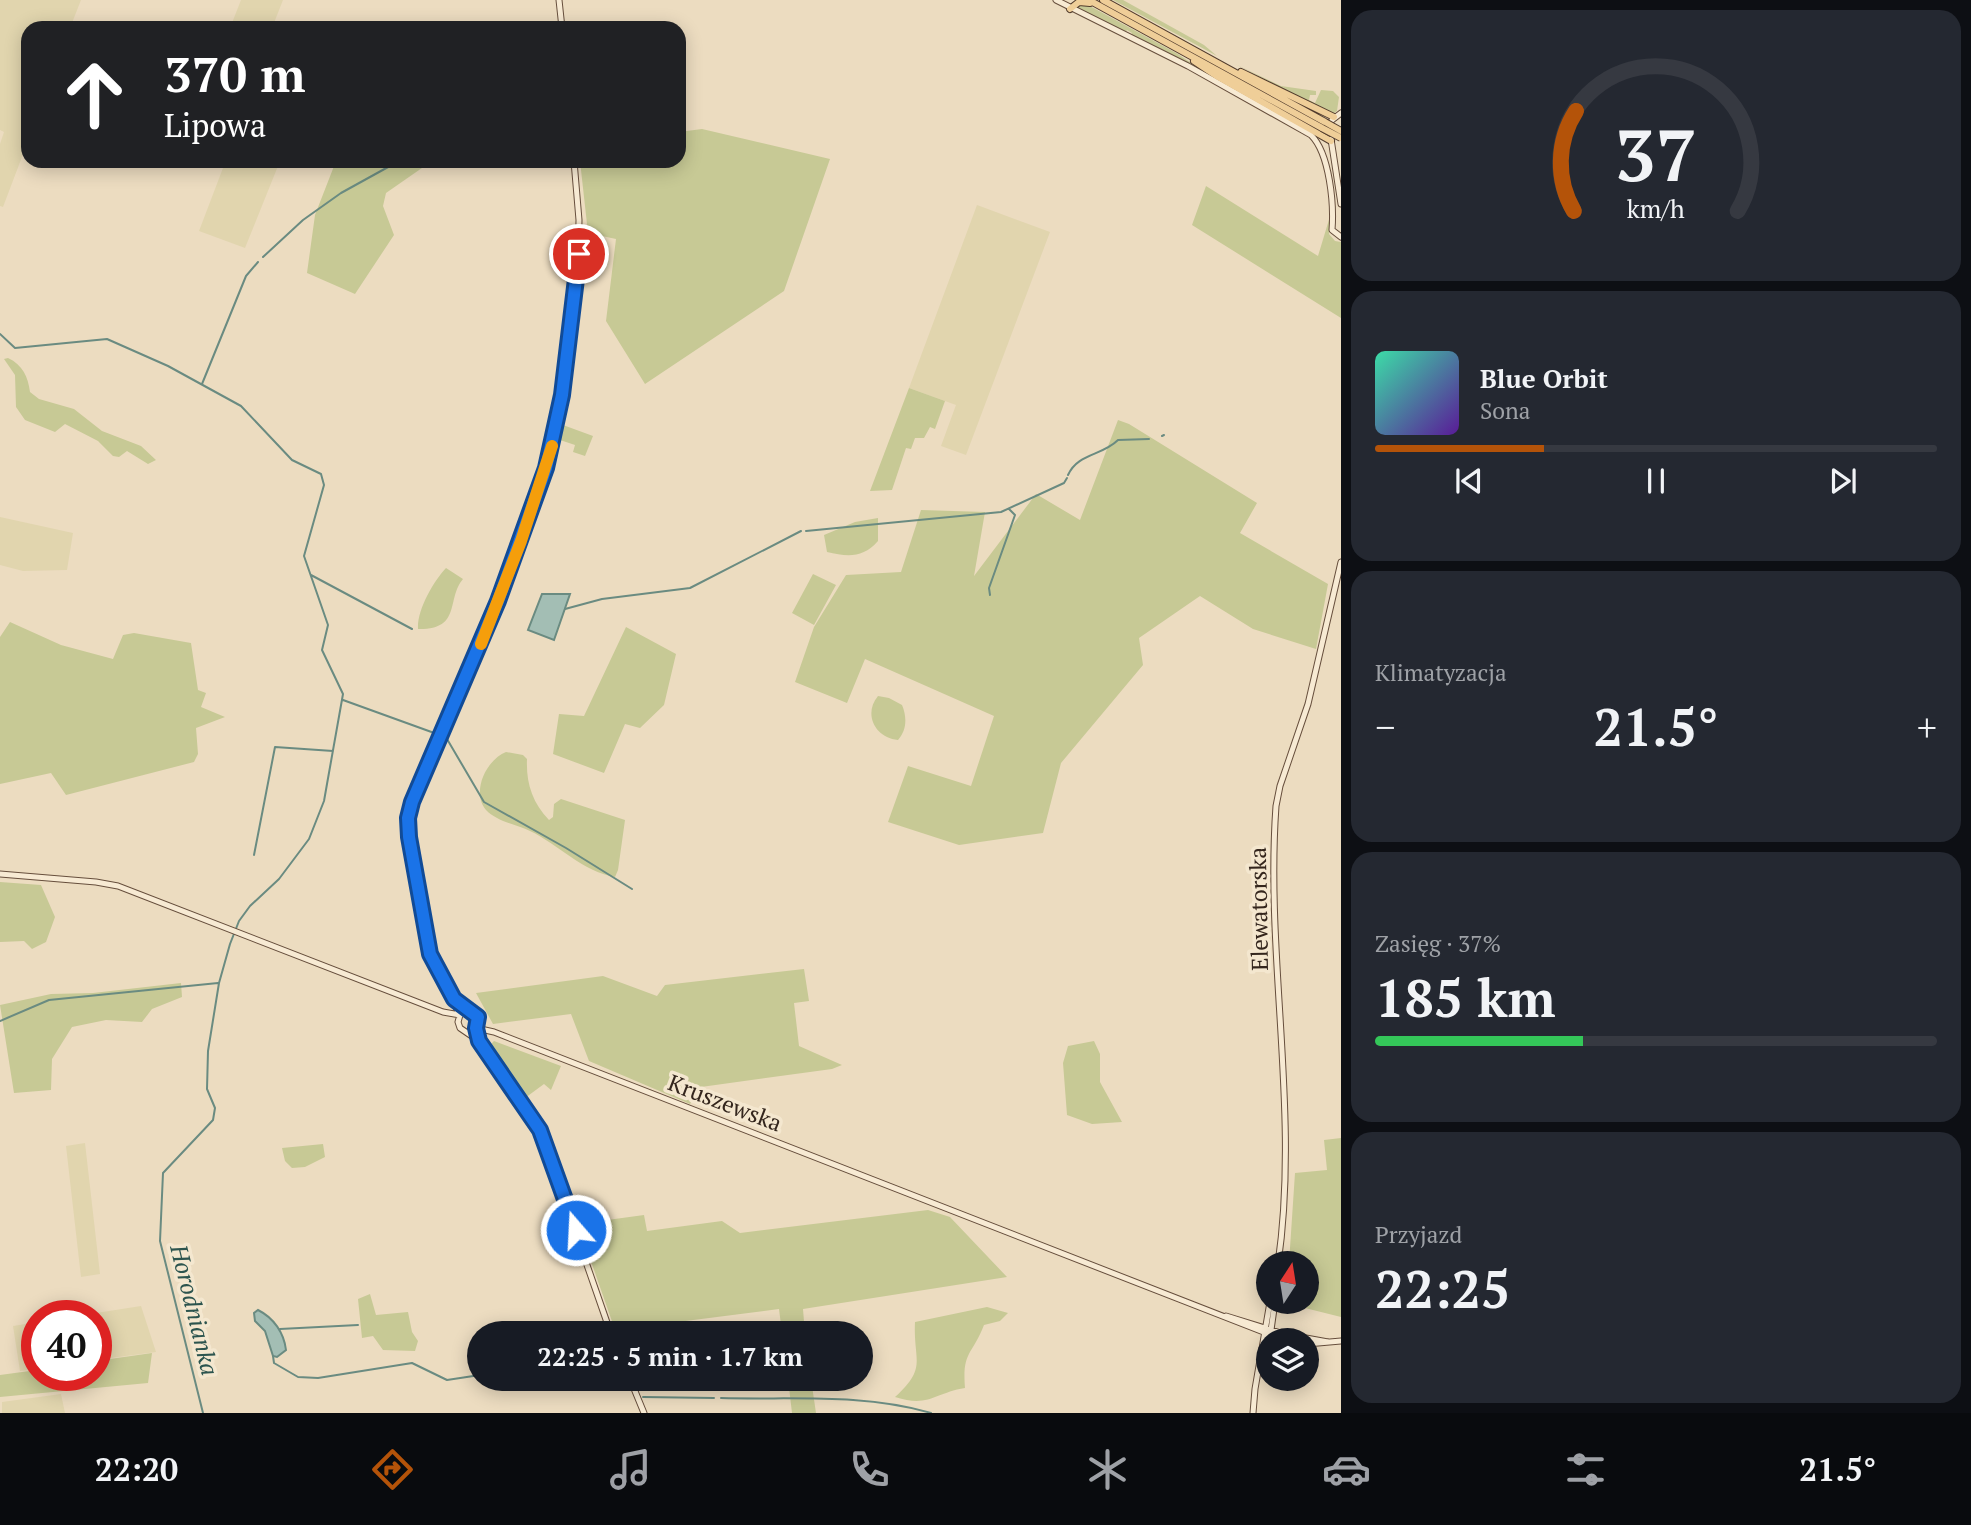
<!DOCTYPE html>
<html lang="pl">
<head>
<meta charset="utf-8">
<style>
  :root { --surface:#171b24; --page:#242831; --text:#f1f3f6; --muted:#9ea1a6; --line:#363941; --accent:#b45309 }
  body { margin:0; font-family:"PT Serif",serif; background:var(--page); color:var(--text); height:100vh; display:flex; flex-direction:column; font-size:26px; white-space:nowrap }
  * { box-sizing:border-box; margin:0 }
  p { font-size:23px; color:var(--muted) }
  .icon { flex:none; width:38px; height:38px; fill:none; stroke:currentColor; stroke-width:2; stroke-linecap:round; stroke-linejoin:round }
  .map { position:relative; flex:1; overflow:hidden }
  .panel { display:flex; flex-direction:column; gap:10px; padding:10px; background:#0d0f14; width:630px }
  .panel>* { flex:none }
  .hud { position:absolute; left:21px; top:21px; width:665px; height:147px; border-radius:21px; box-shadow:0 4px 18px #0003; background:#202124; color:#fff; overflow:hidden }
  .needle { width:46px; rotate:12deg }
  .fabs { position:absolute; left:1256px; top:1251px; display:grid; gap:14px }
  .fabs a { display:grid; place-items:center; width:63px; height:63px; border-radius:50%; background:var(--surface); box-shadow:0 4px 18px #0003; font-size:35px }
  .speed { position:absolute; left:21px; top:1300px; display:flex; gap:14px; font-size:35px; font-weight:700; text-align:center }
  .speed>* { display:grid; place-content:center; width:91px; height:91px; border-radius:50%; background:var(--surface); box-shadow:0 4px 18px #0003; line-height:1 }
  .speed .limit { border:10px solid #d22; background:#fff; color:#111 }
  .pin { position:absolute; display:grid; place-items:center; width:60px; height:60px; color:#fff; margin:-30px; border:4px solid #fff; border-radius:50%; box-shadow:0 2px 7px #0007 }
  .me { position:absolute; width:77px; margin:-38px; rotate:341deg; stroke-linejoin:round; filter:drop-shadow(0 0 5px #0008) }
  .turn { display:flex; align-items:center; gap:24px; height:147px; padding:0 28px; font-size:32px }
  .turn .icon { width:91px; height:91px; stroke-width:2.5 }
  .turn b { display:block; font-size:49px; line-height:60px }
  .big { font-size:52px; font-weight:700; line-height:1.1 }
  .panel .card { flex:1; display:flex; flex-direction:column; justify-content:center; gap:10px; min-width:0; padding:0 24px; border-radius:21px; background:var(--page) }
  .panel .dial { align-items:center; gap:0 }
  .dial svg { height:182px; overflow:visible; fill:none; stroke:var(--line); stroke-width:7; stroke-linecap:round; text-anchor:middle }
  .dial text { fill:var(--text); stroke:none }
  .song { display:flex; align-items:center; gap:21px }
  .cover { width:84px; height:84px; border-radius:10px; background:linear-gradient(135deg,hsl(160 70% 55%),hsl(270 70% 35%)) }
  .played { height:7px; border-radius:4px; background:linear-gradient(90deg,var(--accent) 30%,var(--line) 30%) }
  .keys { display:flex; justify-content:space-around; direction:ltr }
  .heat { display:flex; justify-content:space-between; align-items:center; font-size:38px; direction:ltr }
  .charge { height:10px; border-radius:5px; background:linear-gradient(90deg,#34c759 37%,var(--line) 0) }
  .trip { position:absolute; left:467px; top:1321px; width:406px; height:70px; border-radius:35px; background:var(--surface); box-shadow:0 4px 18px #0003; font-weight:700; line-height:70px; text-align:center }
  .tab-bar { display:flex; height:112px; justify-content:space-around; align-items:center; background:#090b0e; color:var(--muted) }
  .tab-bar .icon { width:49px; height:49px }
  .tab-bar .on { color:var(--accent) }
  .tab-bar b { font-size:32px; color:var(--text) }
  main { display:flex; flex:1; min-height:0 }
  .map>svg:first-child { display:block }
  .farmland { fill:#e1d5ae }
  .green { fill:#c7c995 }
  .water { fill:#a3beb4; stroke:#6a8b81; stroke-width:2 }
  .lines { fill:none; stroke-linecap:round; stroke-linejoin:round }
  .stream { stroke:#6a8b81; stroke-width:2 }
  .secondary-casing { stroke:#664e3c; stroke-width:7 }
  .primary-casing { stroke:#523c2d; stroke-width:8 }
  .secondary { stroke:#f7ead3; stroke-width:5 }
  .primary { stroke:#efce98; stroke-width:6 }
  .primary-bridge-casing { stroke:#523c2d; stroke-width:8; stroke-linecap:butt }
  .primary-bridge { stroke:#efce98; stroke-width:6 }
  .route-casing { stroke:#114b97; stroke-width:18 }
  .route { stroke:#1a73e8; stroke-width:12 }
  .slow { stroke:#f59e0b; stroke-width:12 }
  .labels { text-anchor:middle; stroke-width:7; stroke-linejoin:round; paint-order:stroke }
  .street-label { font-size:23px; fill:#34261d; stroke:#f4e7cf }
  .water-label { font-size:24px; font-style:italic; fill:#2c544e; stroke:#f4e7cf }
</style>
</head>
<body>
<main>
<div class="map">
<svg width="1341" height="1413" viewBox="0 0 1341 1413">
  <rect width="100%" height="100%" fill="#ecdcc0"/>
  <path class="farmland" d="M0,0H81L70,28H28V141L3,207L0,206V144L4,132L0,130Z
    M241,0H283L272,28H230Z
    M205,161H280L245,248L199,231L223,168Z
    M977,205L1050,232L966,455L941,446L956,405L909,388Z
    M0,517L73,533L67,570L23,571L0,565Z
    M85,1143L100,1274L81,1277L66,1146Z
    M141,1306L156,1352L96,1360V1316H77Z
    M37,1322V1369L20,1371L13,1326Z
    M61,1394L65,1413H2V1402Z"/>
  <path class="green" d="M1113,0H1123L1204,45L1217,56Z
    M1079,5H1088L1178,54L1207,74L1131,35L1132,33L1127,30L1125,33L1078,10Z
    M1235,64L1281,86L1316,91V95H1310L1309,100L1315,103L1321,90L1333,91L1339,97L1337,111L1333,114Z
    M702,129L830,159L784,291L645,384L606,321L616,239L588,233L580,161H679V132Z
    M336,161H432L386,193L383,206L394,235L355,294L307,273L315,215Z
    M1206,186L1318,256L1331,213L1329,234L1335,241L1341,242V318L1192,225Z
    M8,358C23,365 28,377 30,392L39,399L74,409L102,431L141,446L156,460L148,464L127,451L119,457L113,456L98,441L65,424L55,432L25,420L16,407L15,375L4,359Z
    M909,388L945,401L935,429L930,427L924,438H915L911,449L906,448L892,490L870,491Z
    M1118,420L1129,424L1257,503L1240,533L1328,584L1316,649L1253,629L1200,596L1139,638L1143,665L1061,763L1043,833L959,845L888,822L908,766L971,786L994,716L865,659L847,703L795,682L814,627L846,575L901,572L921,510L985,512L974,576L1036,494L1080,520Z
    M563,425L593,436L585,456L573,452L575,445L560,440Z
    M878,518V541C863,558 848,557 827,552L824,535L855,522Z
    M446,568L463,579C446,599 462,630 418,629C417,609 434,581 446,568Z
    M813,574L836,585L814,625L792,613Z
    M10,622L61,645L113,659L123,635L134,633L191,643L198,690L206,693L201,707L225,717L196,728L198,754L194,762L66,795L51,773L0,784V637Z
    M626,627L676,654L664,705L640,728L625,724L604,773L553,754L559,714L584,716Z
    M878,696L889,698L902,705C907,717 907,730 898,740C875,738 863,714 878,696Z
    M506,752L523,755L527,759C526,783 532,802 549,820L553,817L554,804L561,799L625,820L618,870L615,877C583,872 558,844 530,831C517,825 496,821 486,810C471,792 486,760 506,752Z
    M0,882L41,885L55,917L46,942L32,949L24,941L0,942Z
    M804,969L809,1001L794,1003L799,1046L842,1065L832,1069L701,1087L690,1104L589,1061L571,1014L493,1024L476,993L603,976L657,996L665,985Z
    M181,983L182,997L152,1009L142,1022L106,1020L72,1027L52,1059L51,1090L14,1093L0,1005L51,994L93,993Z
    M494,1041L561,1066L551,1090L544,1084L525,1098L488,1047Z
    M1094,1041L1100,1054V1082L1122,1122L1092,1124L1067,1115L1063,1063L1068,1046Z
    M1341,1138V1317L1285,1303L1307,1302V1264L1289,1263L1295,1173L1327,1170L1324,1140Z
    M323,1144L325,1157L305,1167L292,1168L285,1161L282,1148Z
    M928,1210L950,1217L1007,1277L803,1309L805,1334L782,1333L779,1309L615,1330L578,1224L644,1215L647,1231L722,1221L740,1233Z
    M370,1294L376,1315L408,1312L412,1332L418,1341L415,1351L383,1350L373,1336L362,1338L358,1299Z
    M987,1307L1008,1313L1000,1321L984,1325C972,1356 962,1351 965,1388C934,1393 929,1408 895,1397C928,1367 913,1361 915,1322Z
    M152,1353L148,1383L0,1397V1375L37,1370V1376H96V1361Z
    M788,1379H811L816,1413H792Z"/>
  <path class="water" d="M542,594H570L554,640L528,630Z
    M258,1310C274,1318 284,1333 286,1350L277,1357L273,1356L265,1331L255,1321L254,1313Z"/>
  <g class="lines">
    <path class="stream" d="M263,257L303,220L341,193L399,161
      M0,334L15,348L107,339L168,366L241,406L292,460L321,474L324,485L304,556L328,625L322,650L343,694L327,784L324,801L309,839L279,879L250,906L239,921L230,944L219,983L208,1051L207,1089L215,1108L213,1120L163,1173L160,1241L203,1413
      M202,384L246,276L258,262
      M1162,436L1164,435
      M1068,475C1078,453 1102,456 1118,440L1149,439
      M806,531L1001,512L1064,483L1067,478
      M311,575L412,629
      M990,595L989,588L1015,515L1009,509
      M565,609L602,599L690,588L801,531
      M343,700L437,734
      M447,739L484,802L566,848L632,889
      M254,855L275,747L333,751
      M0,1021L49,1000L218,983
      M280,1329L358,1325
      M273,1356L274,1363L298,1377L318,1378L412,1363L447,1380L480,1375
      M584,1379L585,1389H605
      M643,1397L714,1398
      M721,1398C791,1400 863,1393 931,1413"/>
    <g class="secondary-casing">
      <path id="secondary" d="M559,0L562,28
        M1056,0L1188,66L1311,135C1330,154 1334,205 1332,230L1341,237
        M1332,120L1341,113
        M1331,139L1341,204
        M0,874L96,882L118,886L443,1012L460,1015L467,1011
        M456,1001L467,1011L476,1014L479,1021L476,1028
        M460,1015L436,968L427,942L408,818L413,802L498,602L528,522L554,439L563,395L578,266L579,220L574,161
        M460,1015L458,1022L460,1028L479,1041L540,1130L611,1334
        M469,1032L476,1028L494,1032L1284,1340
        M1278,1264C1300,1112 1265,958 1276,806L1280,786L1308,704L1341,562
        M1226,1316L1284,1334L1328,1342
        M1307,1344L1341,1341
        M1263,1353L1271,1330L1275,1302
        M630,1379L644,1413
        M1253,1413L1255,1389L1270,1302"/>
    </g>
    <g class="primary-casing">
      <path id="primary" d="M1089,0L1322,128
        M1103,0L1325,122
        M1070,9L1079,2L1090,3
        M1194,61L1218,77L1331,141
        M1241,72L1334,117"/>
    </g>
    <use href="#secondary" class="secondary"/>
    <use href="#primary" class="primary"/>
    <g class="primary-bridge-casing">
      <path id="primary-bridge" d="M1325,122L1341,131
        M1322,128L1341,138"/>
    </g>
    <use href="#primary-bridge" class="primary-bridge"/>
  </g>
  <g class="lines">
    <g class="route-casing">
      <path id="route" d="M576,1230L540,1130L479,1041L476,1028L478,1017L454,999L430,954L409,837L408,818L412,802L498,601L546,468L562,395L579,254"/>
    </g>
    <use href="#route" class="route"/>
    <path class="slow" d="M481,644L521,541L552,446"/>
  </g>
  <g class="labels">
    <g class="street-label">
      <text transform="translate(1259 909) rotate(-91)" y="8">Elewatorska</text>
      <text transform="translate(725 1103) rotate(21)" y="8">Kruszewska</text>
    </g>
    <g class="water-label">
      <text transform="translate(194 1310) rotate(76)" y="8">Horodnianka</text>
    </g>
  </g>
</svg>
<div class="fabs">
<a><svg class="needle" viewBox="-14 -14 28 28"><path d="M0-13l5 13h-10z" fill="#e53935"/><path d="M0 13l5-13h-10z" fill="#9ea1a6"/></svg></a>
<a><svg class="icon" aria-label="layers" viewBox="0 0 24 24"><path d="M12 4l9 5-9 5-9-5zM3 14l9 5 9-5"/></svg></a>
</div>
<div class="speed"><div class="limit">40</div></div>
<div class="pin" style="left:579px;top:254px;background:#d93025"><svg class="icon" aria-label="arrive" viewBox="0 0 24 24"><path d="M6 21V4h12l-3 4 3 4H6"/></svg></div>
<svg class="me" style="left:576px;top:1230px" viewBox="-20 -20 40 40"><circle r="17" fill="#1a73e8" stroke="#fff" stroke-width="3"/><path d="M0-11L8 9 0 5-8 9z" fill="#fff"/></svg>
<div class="trip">22:25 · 5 min · 1.7 km</div>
<div class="hud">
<div class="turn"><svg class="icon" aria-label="ahead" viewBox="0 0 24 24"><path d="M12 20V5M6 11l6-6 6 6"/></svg><div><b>370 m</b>Lipowa</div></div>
</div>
</div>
<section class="panel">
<div class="card dial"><svg viewBox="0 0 100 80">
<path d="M14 69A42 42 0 1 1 86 69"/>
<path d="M14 69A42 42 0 0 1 15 25" stroke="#b45309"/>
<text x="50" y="56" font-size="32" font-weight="700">37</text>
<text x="50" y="72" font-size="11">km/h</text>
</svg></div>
<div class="card">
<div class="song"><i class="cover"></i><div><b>Blue Orbit</b><p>Sona</p></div></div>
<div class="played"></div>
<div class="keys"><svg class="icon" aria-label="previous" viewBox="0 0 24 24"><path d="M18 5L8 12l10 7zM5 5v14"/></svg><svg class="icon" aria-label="pause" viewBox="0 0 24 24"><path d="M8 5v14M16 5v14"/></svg><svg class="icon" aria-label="next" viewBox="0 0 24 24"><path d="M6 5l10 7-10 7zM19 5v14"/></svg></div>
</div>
<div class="card"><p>Klimatyzacja</p>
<div class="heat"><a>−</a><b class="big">21.5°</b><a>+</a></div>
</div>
<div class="card"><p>Zasięg · 37%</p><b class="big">185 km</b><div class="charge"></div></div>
<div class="card"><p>Przyjazd</p><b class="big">22:25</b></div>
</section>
</main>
<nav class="tab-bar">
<b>22:20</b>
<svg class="icon on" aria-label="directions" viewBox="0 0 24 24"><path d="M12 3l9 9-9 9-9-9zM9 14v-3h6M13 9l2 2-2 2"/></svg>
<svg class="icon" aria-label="music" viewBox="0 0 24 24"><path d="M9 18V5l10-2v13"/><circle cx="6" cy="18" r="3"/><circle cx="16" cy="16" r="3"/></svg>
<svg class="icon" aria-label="phone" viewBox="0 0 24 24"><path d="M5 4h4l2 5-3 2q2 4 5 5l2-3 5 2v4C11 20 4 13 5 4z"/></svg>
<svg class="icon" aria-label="climate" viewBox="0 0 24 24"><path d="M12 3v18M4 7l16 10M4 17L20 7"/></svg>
<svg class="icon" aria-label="car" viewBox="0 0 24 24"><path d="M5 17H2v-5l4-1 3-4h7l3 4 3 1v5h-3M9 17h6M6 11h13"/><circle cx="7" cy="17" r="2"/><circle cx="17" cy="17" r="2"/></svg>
<svg class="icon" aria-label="filters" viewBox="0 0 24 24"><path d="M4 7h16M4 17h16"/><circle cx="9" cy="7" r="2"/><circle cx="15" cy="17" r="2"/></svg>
<b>21.5°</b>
</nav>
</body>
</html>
